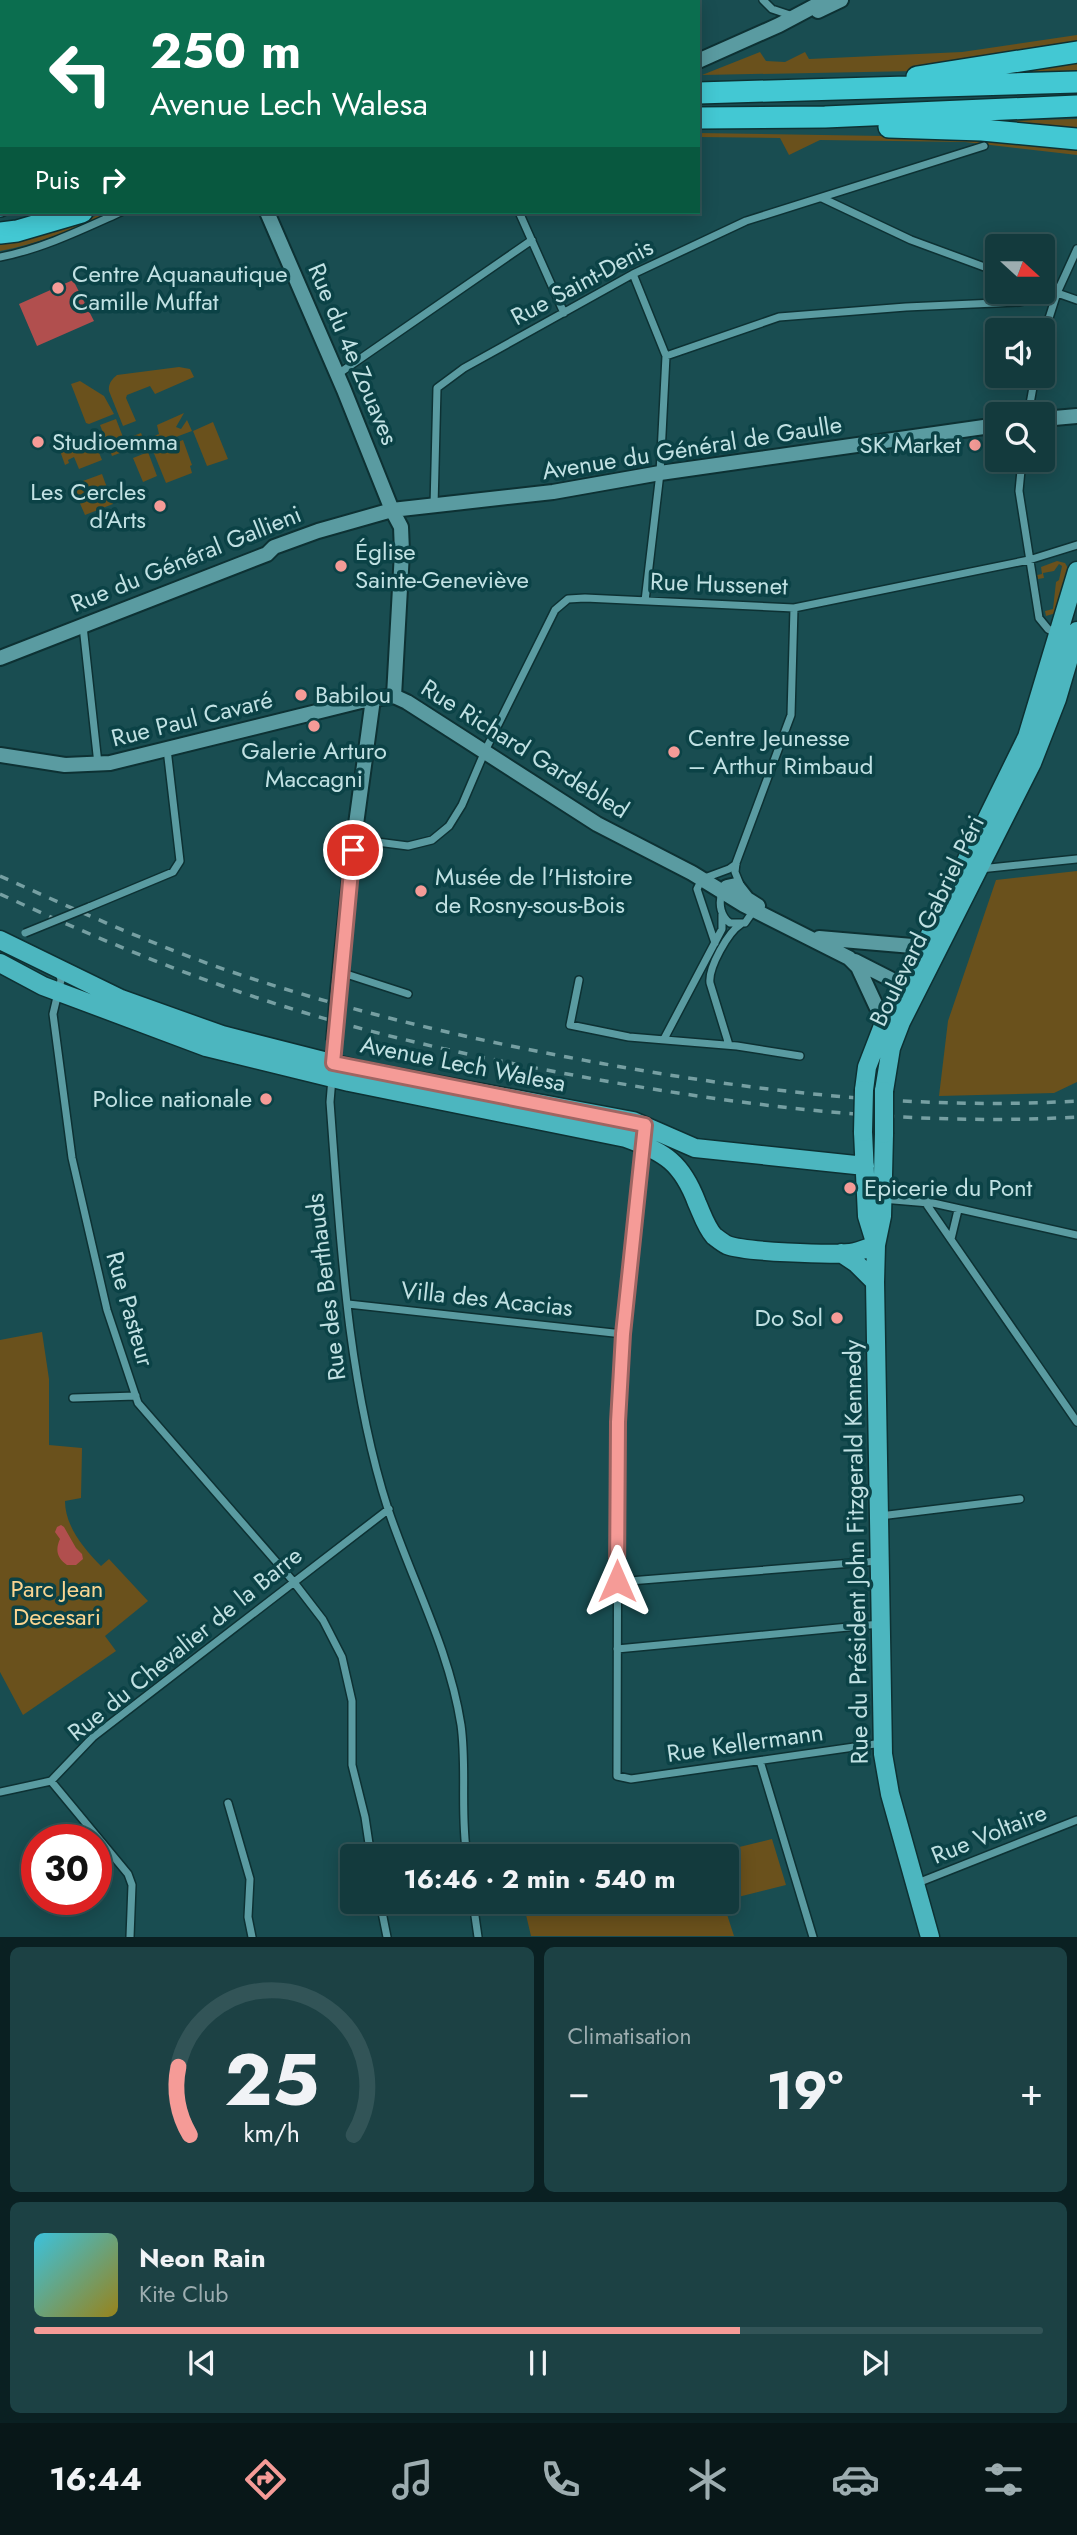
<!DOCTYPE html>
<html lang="fr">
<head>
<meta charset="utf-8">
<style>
  :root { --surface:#133a3d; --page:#1c4144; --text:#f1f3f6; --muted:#9dadb0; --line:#325457; --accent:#f59b97 }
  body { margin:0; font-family:Jost,sans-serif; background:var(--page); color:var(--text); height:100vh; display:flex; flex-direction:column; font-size:26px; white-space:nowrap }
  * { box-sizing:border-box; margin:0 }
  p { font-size:23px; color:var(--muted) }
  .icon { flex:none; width:38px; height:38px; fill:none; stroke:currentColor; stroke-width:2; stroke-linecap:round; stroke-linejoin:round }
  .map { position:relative; height:1937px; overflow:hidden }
  .sheet { display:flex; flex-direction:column; gap:10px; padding:10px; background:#0a2022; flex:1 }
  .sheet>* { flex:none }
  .banner { position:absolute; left:0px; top:0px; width:700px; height:214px; box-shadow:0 4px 18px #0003,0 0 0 2px var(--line); background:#0b6e4f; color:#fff; overflow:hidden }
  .needle { width:46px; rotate:111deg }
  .tools { position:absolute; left:985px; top:234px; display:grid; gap:14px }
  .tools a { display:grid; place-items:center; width:70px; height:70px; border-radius:7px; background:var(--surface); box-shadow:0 4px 18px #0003,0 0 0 2px var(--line); font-size:35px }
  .speed { position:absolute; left:21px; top:1824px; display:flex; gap:14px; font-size:35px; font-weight:700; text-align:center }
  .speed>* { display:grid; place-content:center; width:91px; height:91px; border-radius:50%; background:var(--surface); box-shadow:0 4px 18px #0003,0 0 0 2px var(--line); line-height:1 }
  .speed .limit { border:10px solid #d22; background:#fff; color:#111 }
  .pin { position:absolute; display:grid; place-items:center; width:60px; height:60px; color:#fff; margin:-30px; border:4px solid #fff; border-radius:50%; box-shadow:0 2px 7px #0007 }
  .me { position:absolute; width:77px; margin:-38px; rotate:0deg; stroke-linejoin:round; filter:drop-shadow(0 0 5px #0008) }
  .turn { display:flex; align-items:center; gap:24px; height:147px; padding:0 35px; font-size:32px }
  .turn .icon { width:91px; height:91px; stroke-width:2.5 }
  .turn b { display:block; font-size:49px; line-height:60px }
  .then { display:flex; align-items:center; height:66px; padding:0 35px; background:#0003; gap:14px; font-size:26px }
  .big { font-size:52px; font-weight:700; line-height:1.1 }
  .sheet .tile { flex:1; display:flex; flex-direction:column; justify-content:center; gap:10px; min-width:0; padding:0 24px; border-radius:10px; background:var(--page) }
  .sheet .dial { align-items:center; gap:0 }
  .dial svg { height:182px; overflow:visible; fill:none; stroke:var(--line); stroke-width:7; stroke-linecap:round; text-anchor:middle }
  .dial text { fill:var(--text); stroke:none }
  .song { display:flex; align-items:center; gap:21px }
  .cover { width:84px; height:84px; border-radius:10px; background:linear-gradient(135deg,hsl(190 70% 55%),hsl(50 70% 35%)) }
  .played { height:7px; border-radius:4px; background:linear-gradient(90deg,var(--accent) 70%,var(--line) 70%) }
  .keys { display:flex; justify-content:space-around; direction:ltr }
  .heat { display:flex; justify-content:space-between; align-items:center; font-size:38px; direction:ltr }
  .sheet .tiles { flex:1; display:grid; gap:10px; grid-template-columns:1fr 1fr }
  .tile:last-child { grid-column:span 2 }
  .trip { position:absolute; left:340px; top:1844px; width:399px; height:70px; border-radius:7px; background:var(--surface); box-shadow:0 4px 18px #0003,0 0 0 2px var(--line); font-weight:700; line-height:70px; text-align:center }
  .dock { display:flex; height:112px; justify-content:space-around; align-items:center; background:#081718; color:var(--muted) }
  .dock .icon { width:49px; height:49px }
  .dock .selected { color:var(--accent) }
  .dock b { font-size:32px; color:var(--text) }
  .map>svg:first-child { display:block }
  .green { fill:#6a511c }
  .water { fill:#b14f4e }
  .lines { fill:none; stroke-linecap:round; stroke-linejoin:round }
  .street-casing { stroke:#0d3133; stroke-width:10 }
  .secondary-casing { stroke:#0d3133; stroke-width:18 }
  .primary-casing { stroke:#0d3133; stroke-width:21 }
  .highway-casing { stroke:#0d3133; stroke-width:24 }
  .street { stroke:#5a9ba1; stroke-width:7 }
  .secondary { stroke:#5a9ba1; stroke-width:14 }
  .primary { stroke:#4cb6bf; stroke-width:18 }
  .highway { stroke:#43c8d3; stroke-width:21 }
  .rail { stroke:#769fa2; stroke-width:3.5; stroke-dasharray:9 9; stroke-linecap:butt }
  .street-bridge-casing { stroke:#0d3133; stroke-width:10; stroke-linecap:butt }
  .secondary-bridge-casing { stroke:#0d3133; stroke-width:18; stroke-linecap:butt }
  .primary-bridge-casing { stroke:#0d3133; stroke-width:21; stroke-linecap:butt }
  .street-bridge { stroke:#5a9ba1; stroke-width:7 }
  .secondary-bridge { stroke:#5a9ba1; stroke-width:14 }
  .primary-bridge { stroke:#4cb6bf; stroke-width:18 }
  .route-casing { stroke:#9f6562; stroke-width:18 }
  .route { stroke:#f59b97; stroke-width:12 }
  .poi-dot { fill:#f59b97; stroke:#0b4246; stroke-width:2.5 }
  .labels { text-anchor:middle; stroke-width:7; stroke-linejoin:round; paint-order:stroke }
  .poi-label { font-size:24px; fill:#c1e1e3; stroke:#0b4246; text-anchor:start }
  .street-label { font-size:24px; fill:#c1e1e3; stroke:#0b4246 }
  .park-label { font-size:24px; fill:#fad591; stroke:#0b4246 }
</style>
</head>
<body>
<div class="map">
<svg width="1077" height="1937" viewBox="0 0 1077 1937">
  <rect width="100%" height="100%" fill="#194d51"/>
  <path class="green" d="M0,0H206L207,2H2L0,155Z
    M1077,35V45L916,71L702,75L760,52L766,61L785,62L805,52L809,59L962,52Z
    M1077,59V72L1007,75L1006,70Z
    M1077,119V130L993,121Z
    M698,133L945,137L1077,149V155L965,142L820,140L789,155L780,138L698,137Z
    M103,212H110C76,229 38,244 0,251V241L86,221Z
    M179,367L190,369L194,377L155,394L150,386L127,395L126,398L136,421L123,426L109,391C108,384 112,379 117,375Z
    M80,381L104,396L114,414L89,424L86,423L71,384Z
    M184,413L176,427L181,429L187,420L192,431L133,453L128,438L141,433L144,440L159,434L157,425Z
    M116,419L128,450L112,456L100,425Z
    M213,422L228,459L207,466L193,431Z
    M92,435L102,460L79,469L74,457L68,460L69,463L65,465L59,448Z
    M183,440L192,465L190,466L192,473L166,483L153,451Z
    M148,452L157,476L143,482L133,458Z
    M102,474L113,504L85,515L72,485Z
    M1057,561L1065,563L1069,570L1056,613L1046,616L1045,611L1053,609L1056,582L1059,580L1062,566L1059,564L1054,571L1043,573L1044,578L1038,579L1037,575L1042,574L1041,567Z
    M1077,871V1082L1054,1093L939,1096L948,1021L996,880Z
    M42,1332L49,1379V1445L82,1448L81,1498L65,1501C65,1526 84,1549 101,1566L109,1559L148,1601L105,1636L116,1651L23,1715L0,1672V1340Z
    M772,1839L786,1885L726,1900V1857H698Z
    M523,1902H723L734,1936H531Z"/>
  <path class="water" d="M73,280L94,321L37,346L19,304Z
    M61,1525L64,1527L76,1548L82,1554L83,1559L76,1565H67C57,1558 55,1550 60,1539L55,1532L57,1527Z"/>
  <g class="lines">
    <g class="street-casing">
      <path id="street" d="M763,0L772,9L793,16
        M822,198L911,240L998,272
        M519,212L564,313
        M0,257C42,249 83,229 121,212
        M633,274L666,356L660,473L645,601
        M1043,288L1077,300
        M1043,337L1057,293L1077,249
        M666,356L779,317L906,307L1020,302L1057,293
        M338,374L532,240
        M1028,415L1035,376
        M1022,460L1019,491L1039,618L1048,629L1058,634
        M434,506L437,388L464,368L633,274L746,221L984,146
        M83,626L98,764
        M354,839L408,846L432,840L449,826L462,805L485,751L555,610L568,599L585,598L794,608L1029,560L1077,545
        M980,869L1077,859
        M741,887L735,872L736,863L791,715L794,608
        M722,893C718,904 721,917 730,923H745L754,910
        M89,907L173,872L180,861L167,749
        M715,943L697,889L702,879L729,869L736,864
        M59,972L61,980L53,1014L72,1158L107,1310L138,1403L293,1581L323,1620L342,1657L352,1701V1765L365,1817L371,1857
        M340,972L408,994
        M579,980L570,1025L629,1037L737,1046L800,1056
        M664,1039L722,929V914
        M729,1045L710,983C708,968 728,932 741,924
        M332,1078L330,1102C340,1235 347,1382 388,1509C412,1581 449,1648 461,1725C467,1768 460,1813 467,1857
        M644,1147L623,1334L618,1422L617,1776L631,1779L882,1743
        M883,1180L933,1203L1077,1235
        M882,1199L929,1203
        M925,1202L1077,1422
        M951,1239L958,1210
        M348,1304L623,1334
        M73,1398L136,1396
        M880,1516L1020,1499
        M617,1582L878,1561
        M617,1649L880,1624
        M760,1761L813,1937
        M51,1781L128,1874L132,1885L130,1937
        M0,1792L51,1781L93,1737L389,1509
        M228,1803L250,1879L248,1917L252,1937
        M915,1884L1077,1820
        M380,1902L387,1937
        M473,1902L478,1937"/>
    </g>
    <g class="secondary-casing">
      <path id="secondary" d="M295,2V0
        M818,11L841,0
        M698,61L779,25L826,0
        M267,212L344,390L392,510L401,527L402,552L394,696
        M1043,419L1077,416
        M0,658L267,554L274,547L318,531L392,510L553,492L660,473L998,425
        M0,755L65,765L110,763L361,701L394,696L407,702L597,824L692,873L744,905L849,958L858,967L884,1023
        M723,893L727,887L736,885L747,899L758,906
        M819,938L924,947L931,950
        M855,961L912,990
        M338,992L354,839L373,699"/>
    </g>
    <g class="primary-casing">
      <path id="primary" d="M0,940L121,999L222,1035L359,1070L633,1121L695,1148L865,1166
        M0,963L43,986L206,1047L349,1082L626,1138C665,1152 682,1163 697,1203C702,1214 706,1227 714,1236C718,1239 723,1243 727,1245C745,1252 829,1255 850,1253C859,1252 867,1248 876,1245
        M864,1090L867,1067L884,1023L917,961L1027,737L1077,571
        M884,1091L891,1048L901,1022L1032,763L1057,699L1077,631
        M863,1132L867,1216L875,1242
        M884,1134L882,1216L876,1245L875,1282L883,1754L890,1794L930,1937
        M841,1253L856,1263L875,1282"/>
    </g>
    <g class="highway-casing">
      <path id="highway" d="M917,77L1077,52
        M698,93L1077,82
        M698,118L825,117L1077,106
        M889,127L982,130L1077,139
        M0,181H2
        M0,206L2,205
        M0,233L17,231L82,212"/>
    </g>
    <use href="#street" class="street"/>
    <use href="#secondary" class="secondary"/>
    <use href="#primary" class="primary"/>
    <use href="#highway" class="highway"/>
    <path class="rail" d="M0,876C76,910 153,945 232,972C357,1014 486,1043 616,1066C769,1093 922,1110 1077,1101
      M0,894C87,934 174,971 264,1000C377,1037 494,1061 611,1082C766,1109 920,1126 1077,1117"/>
    <g class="street-bridge-casing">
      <path id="street-bridge" d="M25,933L89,907"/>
    </g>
    <g class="secondary-bridge-casing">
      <path id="secondary-bridge" d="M334,1041L338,992"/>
    </g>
    <g class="primary-bridge-casing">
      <path id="primary-bridge" d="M863,1132L864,1090
        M884,1134V1091"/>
    </g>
    <use href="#street-bridge" class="street-bridge"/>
    <use href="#secondary-bridge" class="secondary-bridge"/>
    <use href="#primary-bridge" class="primary-bridge"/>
  </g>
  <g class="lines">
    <g class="route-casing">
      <path id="route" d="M353,850L333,1063L645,1125L623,1334L618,1422L617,1581"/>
    </g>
    <use href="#route" class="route"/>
  </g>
  <g class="poi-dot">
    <circle cx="58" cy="288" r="7"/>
    <circle cx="38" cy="442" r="7"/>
    <circle cx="975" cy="445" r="7"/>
    <circle cx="160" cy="506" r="7"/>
    <circle cx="341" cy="566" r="7"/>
    <circle cx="301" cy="695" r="7"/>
    <circle cx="314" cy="726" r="7"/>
    <circle cx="674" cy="752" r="7"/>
    <circle cx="421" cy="891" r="7"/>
    <circle cx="266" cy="1099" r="7"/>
    <circle cx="850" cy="1188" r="7"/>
    <circle cx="837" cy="1318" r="7"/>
  </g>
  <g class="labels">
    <g class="poi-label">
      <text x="72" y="282">Centre Aquanautique<tspan x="72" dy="28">Camille Muffat</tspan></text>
      <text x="52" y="450">Studioemma</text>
      <text x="961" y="453" text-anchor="end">SK Market</text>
      <text x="146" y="500" text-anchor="end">Les Cercles<tspan x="146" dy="28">d'Arts</tspan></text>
      <text x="355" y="560">Église<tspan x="355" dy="28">Sainte-Geneviève</tspan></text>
      <text x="315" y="703">Babilou</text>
      <text x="688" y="746">Centre Jeunesse<tspan x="688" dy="28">– Arthur Rimbaud</tspan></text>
      <text x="314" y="759" text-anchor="middle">Galerie Arturo<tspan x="314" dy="28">Maccagni</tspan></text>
      <text x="435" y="885">Musée de l'Histoire<tspan x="435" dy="28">de Rosny-sous-Bois</tspan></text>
      <text x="252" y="1107" text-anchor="end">Police nationale</text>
      <text x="864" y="1196">Epicerie du Pont</text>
      <text x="823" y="1326" text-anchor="end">Do Sol</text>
    </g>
    <g class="street-label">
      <text transform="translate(582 282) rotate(-28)" y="8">Rue Saint-Denis</text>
      <text transform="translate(353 354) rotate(67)" y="8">Rue du 4e Zouaves</text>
      <text transform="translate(692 448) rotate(-9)" y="8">Avenue du Général de Gaulle</text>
      <text transform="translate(186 559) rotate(-22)" y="8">Rue du Général Gallieni</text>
      <text transform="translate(719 584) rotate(2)" y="8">Rue Hussenet</text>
      <text transform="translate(192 719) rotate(-14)" y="8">Rue Paul Cavaré</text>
      <text transform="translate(525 749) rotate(32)" y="8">Rue Richard Gardebled</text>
      <text transform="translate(927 921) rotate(-64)" y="8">Boulevard Gabriel Péri</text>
      <text transform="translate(463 1064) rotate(11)" y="8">Avenue Lech Walesa</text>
      <text transform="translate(326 1287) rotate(-97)" y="8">Rue des Berthauds</text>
      <text transform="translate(487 1299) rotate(6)" y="8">Villa des Acacias</text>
      <text transform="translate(130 1309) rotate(74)" y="8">Rue Pasteur</text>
      <text transform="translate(856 1552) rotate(-91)" y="8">Rue du Président John Fitzgerald Kennedy</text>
      <text transform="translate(185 1644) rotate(-39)" y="8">Rue du Chevalier de la Barre</text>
      <text transform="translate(745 1743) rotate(-8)" y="8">Rue Kellermann</text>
      <text transform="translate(989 1834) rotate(-22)" y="8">Rue Voltaire</text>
    </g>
    <g class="park-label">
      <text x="57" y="1597">Parc Jean<tspan x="57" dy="28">Decesari</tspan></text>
    </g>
  </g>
</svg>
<div class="tools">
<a><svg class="needle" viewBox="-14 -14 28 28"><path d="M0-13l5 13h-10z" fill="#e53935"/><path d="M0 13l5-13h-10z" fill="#9dadb0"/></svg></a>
<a><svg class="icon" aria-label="sound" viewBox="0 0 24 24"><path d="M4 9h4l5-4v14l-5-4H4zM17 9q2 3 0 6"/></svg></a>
<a><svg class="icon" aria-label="search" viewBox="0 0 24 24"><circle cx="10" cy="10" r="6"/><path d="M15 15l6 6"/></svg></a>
</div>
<div class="speed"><div class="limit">30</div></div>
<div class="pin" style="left:353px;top:850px;background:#d93025"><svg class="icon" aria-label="arrive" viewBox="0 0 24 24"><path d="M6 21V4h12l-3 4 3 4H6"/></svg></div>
<svg class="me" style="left:617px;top:1581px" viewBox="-20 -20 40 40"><path d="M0-17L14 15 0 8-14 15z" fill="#f59b97" stroke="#fff" stroke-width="4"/></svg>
<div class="trip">16:46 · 2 min · 540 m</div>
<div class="banner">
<div class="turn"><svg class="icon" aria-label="left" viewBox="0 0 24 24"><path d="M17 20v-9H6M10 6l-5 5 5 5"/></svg><div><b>250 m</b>Avenue Lech Walesa</div></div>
<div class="then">Puis<svg class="icon" aria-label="right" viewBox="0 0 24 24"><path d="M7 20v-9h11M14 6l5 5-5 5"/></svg></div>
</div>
</div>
<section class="sheet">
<div class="tiles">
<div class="tile dial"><svg viewBox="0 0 100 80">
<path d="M14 69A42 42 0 1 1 86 69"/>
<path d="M14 69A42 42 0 0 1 9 39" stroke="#f59b97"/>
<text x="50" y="56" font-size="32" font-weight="700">25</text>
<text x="50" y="72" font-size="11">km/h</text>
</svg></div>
<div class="tile"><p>Climatisation</p>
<div class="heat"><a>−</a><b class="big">19°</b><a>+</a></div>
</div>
<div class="tile">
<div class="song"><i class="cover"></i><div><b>Neon Rain</b><p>Kite Club</p></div></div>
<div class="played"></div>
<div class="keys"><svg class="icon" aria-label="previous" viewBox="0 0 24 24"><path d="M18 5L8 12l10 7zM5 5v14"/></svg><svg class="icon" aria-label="pause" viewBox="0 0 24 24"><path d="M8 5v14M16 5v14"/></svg><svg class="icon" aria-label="next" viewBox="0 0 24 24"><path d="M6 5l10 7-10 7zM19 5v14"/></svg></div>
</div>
</div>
</section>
<nav class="dock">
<b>16:44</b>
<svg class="icon selected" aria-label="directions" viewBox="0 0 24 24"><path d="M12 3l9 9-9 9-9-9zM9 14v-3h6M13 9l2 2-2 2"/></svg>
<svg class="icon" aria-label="music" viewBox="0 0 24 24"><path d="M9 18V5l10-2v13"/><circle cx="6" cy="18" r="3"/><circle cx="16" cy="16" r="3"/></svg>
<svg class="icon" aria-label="phone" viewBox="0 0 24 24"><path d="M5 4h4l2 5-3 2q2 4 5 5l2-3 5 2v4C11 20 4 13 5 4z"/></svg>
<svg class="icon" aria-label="climate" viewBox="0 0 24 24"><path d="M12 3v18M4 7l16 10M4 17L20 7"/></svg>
<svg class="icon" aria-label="car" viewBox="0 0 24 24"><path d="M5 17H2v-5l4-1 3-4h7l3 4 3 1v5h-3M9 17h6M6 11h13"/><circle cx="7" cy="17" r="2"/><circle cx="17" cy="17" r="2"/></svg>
<svg class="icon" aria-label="filters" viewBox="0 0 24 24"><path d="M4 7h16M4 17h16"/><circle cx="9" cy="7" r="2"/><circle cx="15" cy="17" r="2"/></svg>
</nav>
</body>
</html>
